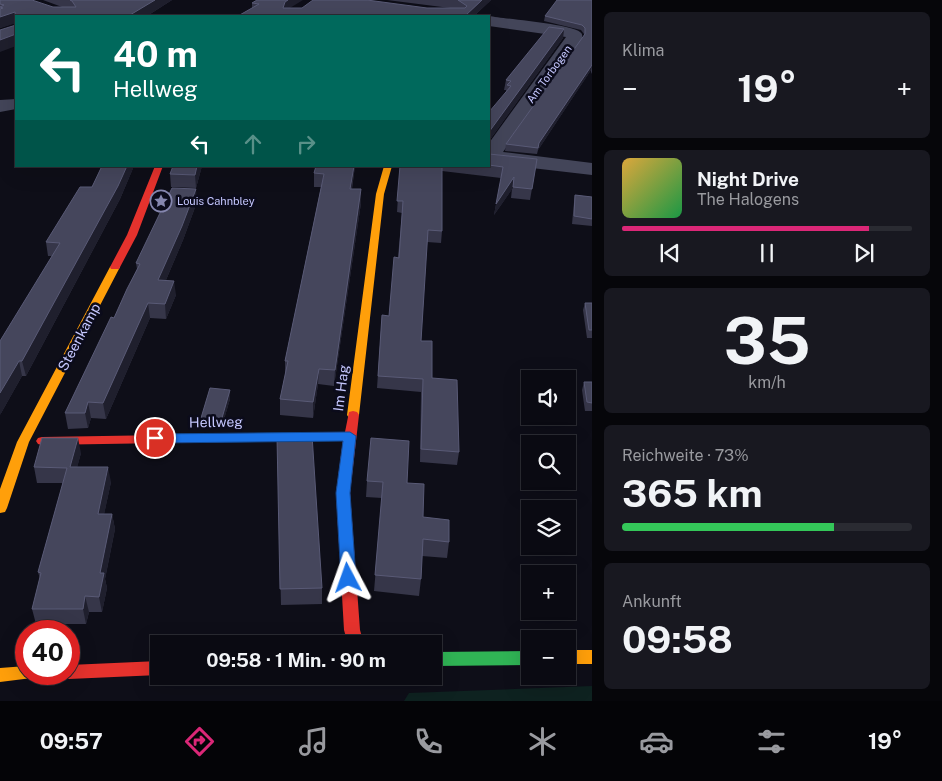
<!DOCTYPE html>
<html lang="de">
<head>
<meta charset="utf-8">
<style>
  :root { --surface:#0a0a12; --page:#181820; --text:#f1f3f6; --muted:#999a9f; --line:#2a2b32; --accent:#db2777 }
  body { margin:0; font-family:"Public Sans",sans-serif; background:var(--page); color:var(--text); height:100vh; display:flex; flex-direction:column; font-size:19px; white-space:nowrap }
  * { box-sizing:border-box; margin:0 }
  p { font-size:16px; color:var(--muted) }
  .icon { flex:none; width:28px; height:28px; fill:none; stroke:currentColor; stroke-width:2; stroke-linecap:round; stroke-linejoin:round }
  .map { position:relative; flex:1; overflow:hidden }
  .panel { display:flex; flex-direction:column; gap:12px; padding:12px; background:#06060a; width:350px }
  .panel>* { flex:none }
  .banner { position:absolute; left:15px; top:15px; width:475px; height:152px; border-radius:0px; box-shadow:0 5px 20px #0002,0 0 0 1px var(--line); background:#00695c; color:#fff; overflow:hidden }
  .fabs { position:absolute; left:521px; top:370px; display:grid; gap:10px }
  .fabs a { display:grid; place-items:center; width:55px; height:55px; border-radius:0px; background:var(--surface); box-shadow:0 5px 20px #0002,0 0 0 1px var(--line); font-size:25px }
  .speed { position:absolute; left:15px; top:620px; display:flex; gap:10px; font-size:25px; font-weight:700; text-align:center }
  .speed>* { display:grid; place-content:center; width:65px; height:65px; border-radius:50%; background:var(--surface); box-shadow:0 5px 20px #0002,0 0 0 1px var(--line); line-height:1 }
  .speed .limit { border:8px solid #d22; background:#fff; color:#111 }
  .pin { position:absolute; display:grid; place-items:center; width:42px; height:42px; color:#fff; margin:-21px; border:2px solid #fff; border-radius:50%; box-shadow:0 1px 5px #0007 }
  .me { position:absolute; width:55px; margin:-28px; rotate:356deg; stroke-linejoin:round; filter:drop-shadow(0 0 4px #0008) }
  .turn { display:flex; align-items:center; gap:18px; height:105px; padding:0 15px; font-size:22px }
  .turn .icon { width:65px; height:65px; stroke-width:2.5 }
  .turn b { display:block; font-size:35px; line-height:42px }
  .lanes { display:flex; align-items:center; height:48px; padding:0 15px; background:#0003; justify-content:center; gap:25px; direction:ltr }
  .lanes .off { opacity:.35 }
  .big { font-size:38px; font-weight:700; line-height:1.1 }
  .panel .card { flex:1; display:flex; flex-direction:column; justify-content:center; gap:8px; min-width:0; padding:0 18px; border-radius:8px; background:var(--page) }
  .panel .dial { align-items:center; gap:0 }
  .dial b { font-size:65px; line-height:1 }
  .song { display:flex; align-items:center; gap:15px }
  .cover { width:60px; height:60px; border-radius:8px; background:linear-gradient(135deg,hsl(40 70% 55%),hsl(140 70% 35%)) }
  .played { height:5px; border-radius:2px; background:linear-gradient(90deg,var(--accent) 85%,var(--line) 85%) }
  .keys { display:flex; justify-content:space-around; direction:ltr }
  .heat { display:flex; justify-content:space-between; align-items:center; font-size:28px; direction:ltr }
  .charge { height:8px; border-radius:4px; background:linear-gradient(90deg,#34c759 73%,var(--line) 0) }
  .trip { position:absolute; left:150px; top:635px; width:292px; height:50px; border-radius:0px; background:var(--surface); box-shadow:0 5px 20px #0002,0 0 0 1px var(--line); font-weight:700; line-height:50px; text-align:center }
  .menu { display:flex; height:80px; justify-content:space-around; align-items:center; background:#040407; color:var(--muted) }
  .menu .icon { width:35px; height:35px }
  .menu .selected { color:var(--accent) }
  .menu b { font-size:22px; color:var(--text) }
  main { display:flex; flex:1; min-height:0 }
  .map>svg:first-child { display:block }
  .green { fill:#0e2220 }
  .lines { fill:none; stroke-linecap:round; stroke-linejoin:round }
  .street { fill:#434559; fill-rule:evenodd }
  .fast { fill:#30b455; fill-rule:evenodd }
  .slow { fill:#ff9f0a; fill-rule:evenodd }
  .jam { fill:#e5322d; fill-rule:evenodd }
  .wall { fill:#363649 }
  .shaded-wall { fill:#1f1f2d }
  .building { fill:#45465c; stroke:#595a76 }
  .route { fill:#1a73e8; stroke:#114b97 }
  .labels { text-anchor:middle; stroke-width:5; stroke-linejoin:round; paint-order:stroke }
  .far-street-label { font-size:11px; fill:#c5c7fe; stroke:#0b0b1b }
  .far-poi-label { font-size:11px; fill:#c5c7fe; stroke:#0b0b1b; text-anchor:start }
  .street-label { font-size:14px; fill:#c5c7fe; stroke:#0b0b1b }
</style>
</head>
<body>
<main>
<div class="map">
<svg width="592" height="701" viewBox="0 0 592 701">
  <rect width="100%" height="100%" fill="#0e0e18"/>
  <path class="green" d="M592,686V701H404L409,693Z"/>
  <g class="lines">
    <path class="street" d="M489,16C505,19 570,24 580,32C583,34 582,36 582,39L503,152L592,163V175L489,163V143L566,37L489,26Z
      M16,99V109L0,112V100Z"/>
    <path class="fast" d="M530,651V665L434,666V652Z"/>
    <path class="slow" d="M384,166H392L384,194L359,415L357,418H349L347,415L376,194Z
      M115,264L120,267L29,442L7,508L5,512L0,513V489L17,442L110,267Z
      M568,650H592V664H568Z
      M26,666V674H34L32,678L0,682V668Z"/>
    <path class="jam" d="M155,166H163L137,235L119,269H111L110,267L127,235Z
      M353,411L357,412L359,415L350,493L360,630L364,644H348L344,630L336,493L343,440L42,445L38,444L36,441L38,438L42,437L345,432L349,412Z
      M159,661V675L69,679L63,677L62,674H69V665Z"/>
  </g>
  <path class="wall" d="M0,0L53,7H62L43,0H172L147,16H16V25L15,23L0,28Z
    M387,0H491L474,16H238L252,8V3L290,8H450Z
    M592,0V72L591,74V70L538,150L537,154L505,151L506,144L584,36V34L581,30L544,21L545,16Z
    M564,29L563,38L489,141L506,92V90H504L506,80Z
    M489,141V154L537,159L530,200L511,198L512,189L494,215L501,178L442,171V231L441,243L427,242L421,341L432,378L459,452L457,465L420,462L421,392L377,388L382,315L389,316L398,257L402,213L397,212L400,166H489Z
    M102,166H134L120,199L26,376H22L0,415L52,256H48L46,242L92,187Z
    M202,166L196,188L171,187L170,174Z
    M316,166H355L352,189H361V203L334,386L318,384L313,418L280,415V399L285,375V361L321,187H314V173Z
    M575,195L592,197V226L572,224L574,202Z
    M197,202L183,240L166,280L176,295L166,319L150,318L106,419L91,418L88,428L68,429L65,413L114,318L137,269L136,263Z
    M585,303H592V338H587L583,310Z
    M584,382H592V411H585L582,390Z
    M230,390V399L222,426H202L201,418Z
    M277,437L322,588V604L281,605Z
    M81,453L77,467L111,482L104,514H112L115,529L105,579L107,588L102,612H89L86,624H36L32,609L40,579L38,572L63,483H37L34,467Z
    M367,481L407,483L423,517L449,542L447,558L422,556L421,579L419,596L374,591L382,498L366,497Z"/>
  <path class="shaded-wall" d="M155,0H172L147,16H130V15Z
    M288,0H303L285,11L283,8L285,2Z
    M482,0H491L474,16H465Z
    M15,12L16,23L0,28V17Z
    M564,29L563,38L489,141V132Z
    M16,34V46L0,52V40Z
    M592,65L591,70L538,150L539,143Z
    M127,166H134L120,199L26,376L22,361Z
    M197,166H202L196,188L195,175Z
    M354,166H355L349,203L350,189Z
    M514,177L513,188L494,215L496,204Z
    M196,189L197,202L183,240L160,294L158,280Z
    M361,189V203L334,386L335,370Z
    M174,281L176,295L166,319L165,304Z
    M148,303L150,318L106,419L103,403Z
    M19,361L22,376L0,415V393Z
    M319,369L318,384L313,418V402Z
    M230,390V399L222,426V418Z
    M88,402L91,418L88,428L85,413Z
    M78,438L81,453L73,483L70,467Z
    M108,467L111,482L101,529L98,514Z
    M112,514L115,529L105,579L107,588L102,612L99,597L100,573Z
    M85,596L89,612L86,624L83,609Z"/>
  <path class="building" d="M0,0H32L53,7H76L72,1L70,0H155L130,15L131,16H16V34L0,40V30L16,25L15,12L0,17V9L3,8L0,7L4,5L0,4Z
    M257,0H288L285,2L283,8H302L313,0H367L427,8H465L467,6L458,0H482L465,16H238L259,4L252,3Z
    M557,0H592V65L539,143L538,148L506,144L585,34V28L582,25L545,16Z
    M549,27L564,29L489,132V112L511,86L507,85L511,81L506,80Z
    M489,141V154L537,159L532,189L513,187L514,177L496,204L503,167L489,165Z
    M102,166H127L118,186L22,361H19L0,393V341L60,243L46,242L80,187H92Z
    M173,166H197L195,175L170,174Z
    M316,166H354L350,189H361L335,370L319,369L313,402L280,399L288,361H285L324,174L314,173Z
    M400,166H442V231L428,230L421,341H432V378L457,380L459,452L421,449L423,379L378,376L382,315L389,316L394,257L399,258L403,201H397Z
    M172,188L196,189L182,226L158,280L174,281L165,304L148,303L103,403L88,402L85,413H65L111,317L114,318L127,289L140,264L136,263Z
    M575,195L592,197V219L574,216Z
    M585,303H592V330H589Z
    M584,382H592V403L587,402Z
    M210,388L230,390L222,418H201Z
    M312,435L322,588L280,589L277,437Z
    M42,438H78L70,467H108L98,514H112L100,573H104L99,597L85,596L83,609H32L41,573L38,572L67,468L34,467Z
    M371,438L409,441L407,483L424,484L423,517L449,520V542L423,539L421,579L375,575L383,482L367,481Z"/>
  <path class="route" d="M350,432L356,436L350,493L356,578L354,582L348,584L343,582L341,578L336,493L343,441L155,443L149,438L155,434Z"/>
  <defs>
    <g id="sight-ring" transform="scale(1.125)"><circle r="9.5" fill="#0b0b1b" stroke="#8586ae" stroke-width="1.5"/><path d="M0-6L1.8-2.2L6-1.7L2.9 1.2L3.7 5.4L0 3.3L-3.7 5.4L-2.9 1.2L-6-1.7L-1.8-2.2Z" fill="#8586ae"/></g>
  </defs>
  <g fill-rule="evenodd">
    <use href="#sight-ring" x="161" y="201"/>
  </g>
  <g class="labels">
    <g class="far-street-label">
      <text transform="translate(549 74) rotate(-54)" y="4">Am Torbogen</text>
    </g>
    <g class="far-poi-label">
      <text x="177" y="205">Louis Cahnbley</text>
    </g>
    <g class="street-label">
      <text transform="translate(79 337) rotate(-62)" y="5">Steenkamp</text>
      <text transform="translate(341 388) rotate(-83)" y="5">Im Hag</text>
      <text transform="translate(216 422) rotate(-1)" y="5">Hellweg</text>
    </g>
  </g>
</svg>
<div class="fabs">
<a><svg class="icon" aria-label="sound" viewBox="0 0 24 24"><path d="M4 9h4l5-4v14l-5-4H4zM17 9q2 3 0 6"/></svg></a>
<a><svg class="icon" aria-label="search" viewBox="0 0 24 24"><circle cx="10" cy="10" r="6"/><path d="M15 15l6 6"/></svg></a>
<a><svg class="icon" aria-label="layers" viewBox="0 0 24 24"><path d="M12 4l9 5-9 5-9-5zM3 14l9 5 9-5"/></svg></a>
<a>+</a>
<a>−</a>
</div>
<div class="speed"><div class="limit">40</div></div>
<div class="pin" style="left:155px;top:438px;background:#d93025"><svg class="icon" aria-label="arrive" viewBox="0 0 24 24"><path d="M6 21V4h12l-3 4 3 4H6"/></svg></div>
<svg class="me" style="left:348px;top:578px" viewBox="-20 -20 40 40"><path d="M0-17L14 15 0 8-14 15z" fill="#1a73e8" stroke="#fff" stroke-width="4"/></svg>
<div class="trip">09:58 · 1 Min. · 90 m</div>
<div class="banner">
<div class="turn"><svg class="icon" aria-label="left" viewBox="0 0 24 24"><path d="M17 20v-9H6M10 6l-5 5 5 5"/></svg><div><b>40 m</b>Hellweg</div></div>
<div class="lanes"><svg class="icon" aria-label="left" viewBox="0 0 24 24"><path d="M17 20v-9H6M10 6l-5 5 5 5"/></svg><svg class="icon off" aria-label="ahead" viewBox="0 0 24 24"><path d="M12 20V5M6 11l6-6 6 6"/></svg><svg class="icon off" aria-label="right" viewBox="0 0 24 24"><path d="M7 20v-9h11M14 6l5 5-5 5"/></svg></div>
</div>
</div>
<section class="panel">
<div class="card"><p>Klima</p>
<div class="heat"><a>−</a><b class="big">19°</b><a>+</a></div>
</div>
<div class="card">
<div class="song"><i class="cover"></i><div><b>Night Drive</b><p>The Halogens</p></div></div>
<div class="played"></div>
<div class="keys"><svg class="icon" aria-label="previous" viewBox="0 0 24 24"><path d="M18 5L8 12l10 7zM5 5v14"/></svg><svg class="icon" aria-label="pause" viewBox="0 0 24 24"><path d="M8 5v14M16 5v14"/></svg><svg class="icon" aria-label="next" viewBox="0 0 24 24"><path d="M6 5l10 7-10 7zM19 5v14"/></svg></div>
</div>
<div class="card dial"><b>35</b><p>km/h</p></div>
<div class="card"><p>Reichweite · 73%</p><b class="big">365 km</b><div class="charge"></div></div>
<div class="card"><p>Ankunft</p><b class="big">09:58</b></div>
</section>
</main>
<nav class="menu">
<b>09:57</b>
<svg class="icon selected" aria-label="directions" viewBox="0 0 24 24"><path d="M12 3l9 9-9 9-9-9zM9 14v-3h6M13 9l2 2-2 2"/></svg>
<svg class="icon" aria-label="music" viewBox="0 0 24 24"><path d="M9 18V5l10-2v13"/><circle cx="6" cy="18" r="3"/><circle cx="16" cy="16" r="3"/></svg>
<svg class="icon" aria-label="phone" viewBox="0 0 24 24"><path d="M5 4h4l2 5-3 2q2 4 5 5l2-3 5 2v4C11 20 4 13 5 4z"/></svg>
<svg class="icon" aria-label="climate" viewBox="0 0 24 24"><path d="M12 3v18M4 7l16 10M4 17L20 7"/></svg>
<svg class="icon" aria-label="car" viewBox="0 0 24 24"><path d="M5 17H2v-5l4-1 3-4h7l3 4 3 1v5h-3M9 17h6M6 11h13"/><circle cx="7" cy="17" r="2"/><circle cx="17" cy="17" r="2"/></svg>
<svg class="icon" aria-label="filters" viewBox="0 0 24 24"><path d="M4 7h16M4 17h16"/><circle cx="9" cy="7" r="2"/><circle cx="15" cy="17" r="2"/></svg>
<b>19°</b>
</nav>
</body>
</html>
